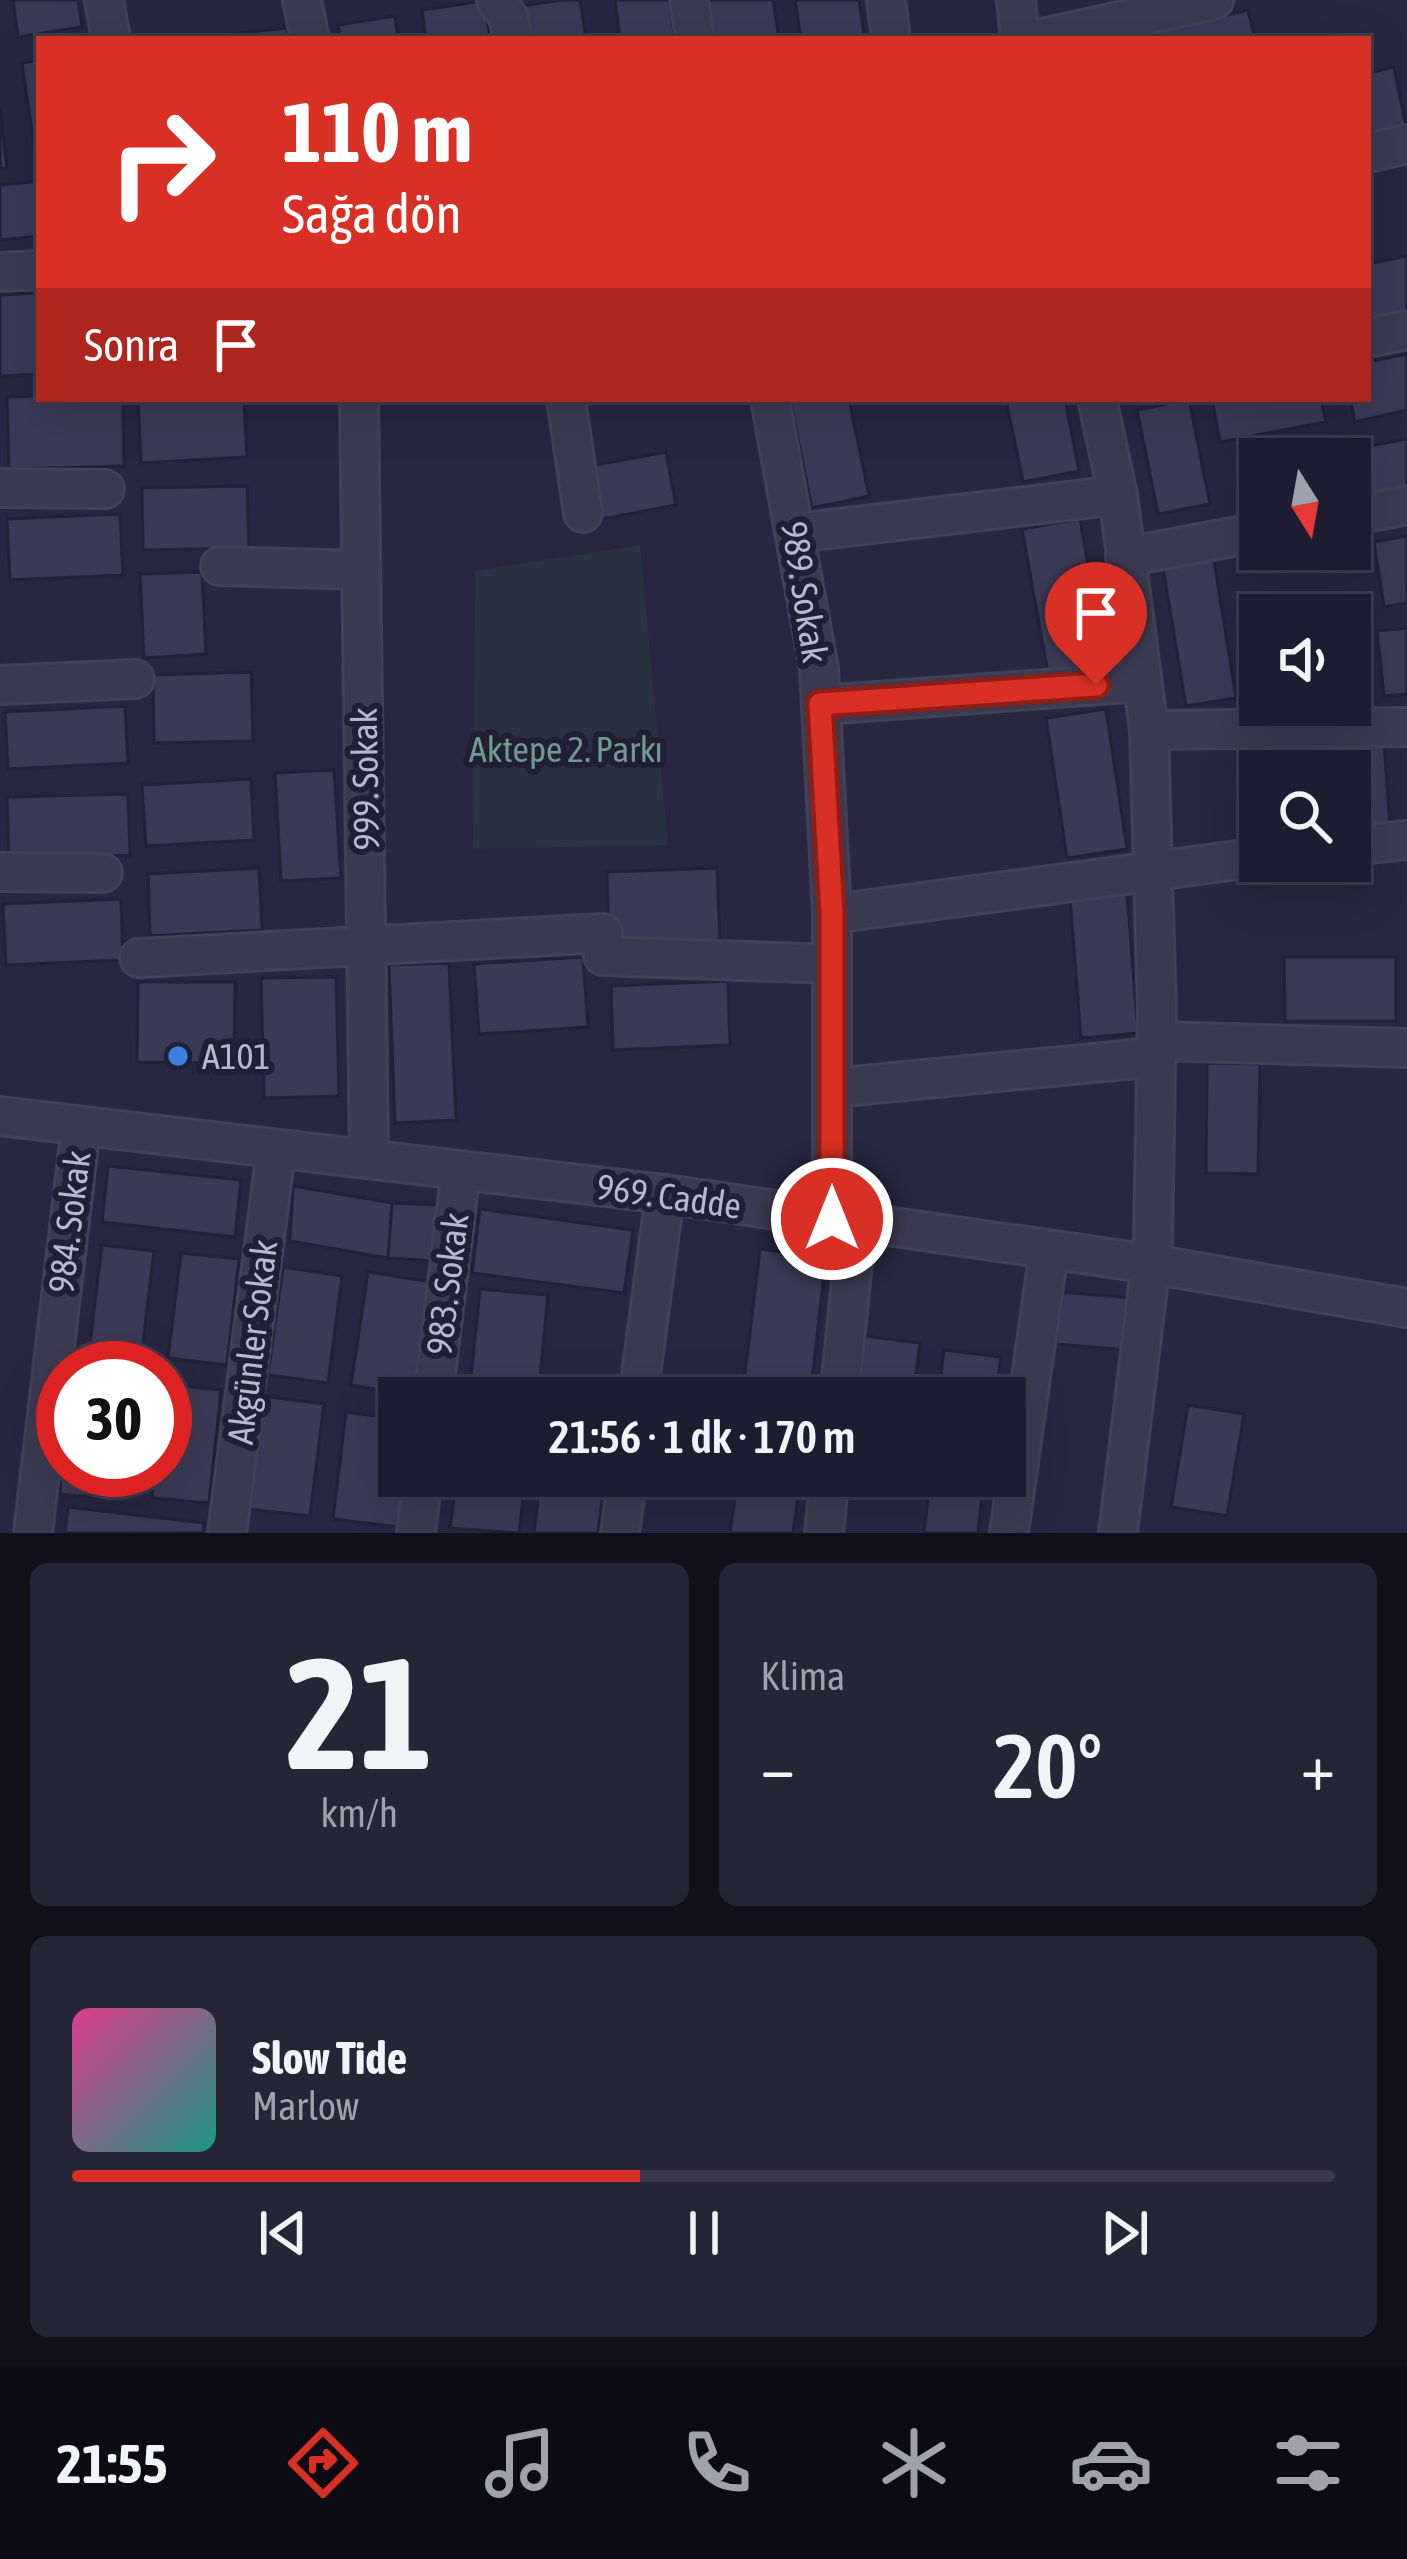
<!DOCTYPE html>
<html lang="tr">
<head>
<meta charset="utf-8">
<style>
  :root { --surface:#1e1c30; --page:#262538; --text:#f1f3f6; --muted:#a1a1ab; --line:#3c3a4c; --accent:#d93025 }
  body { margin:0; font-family:"Asap Condensed",sans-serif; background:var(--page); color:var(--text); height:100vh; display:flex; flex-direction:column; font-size:45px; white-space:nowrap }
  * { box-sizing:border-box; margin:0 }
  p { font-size:39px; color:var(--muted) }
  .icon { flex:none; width:66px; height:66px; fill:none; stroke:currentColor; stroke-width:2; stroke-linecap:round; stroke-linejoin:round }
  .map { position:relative; height:1533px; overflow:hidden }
  .side { display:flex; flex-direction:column; gap:30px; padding:30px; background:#100f1a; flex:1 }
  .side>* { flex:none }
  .guide { position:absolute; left:36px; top:36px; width:1335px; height:366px; border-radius:0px; box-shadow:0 12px 48px #0002,0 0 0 3px var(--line); background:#d93025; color:#fff; overflow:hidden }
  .needle { width:78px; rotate:169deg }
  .tools { position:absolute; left:1239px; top:438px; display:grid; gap:24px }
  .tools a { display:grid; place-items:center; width:132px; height:132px; border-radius:0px; background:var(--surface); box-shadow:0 12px 48px #0002,0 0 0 3px var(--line); font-size:60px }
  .speed { position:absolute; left:36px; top:1341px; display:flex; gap:24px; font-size:60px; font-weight:700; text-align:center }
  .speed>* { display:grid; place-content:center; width:156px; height:156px; border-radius:50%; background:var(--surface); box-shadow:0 12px 48px #0002,0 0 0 3px var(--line); line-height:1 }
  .speed .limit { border:18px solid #d22; background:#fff; color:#111 }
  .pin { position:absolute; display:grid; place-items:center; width:102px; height:102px; color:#fff; margin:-123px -51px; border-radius:50% 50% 50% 0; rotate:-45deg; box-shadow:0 0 12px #0007 }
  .pin .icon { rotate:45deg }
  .me { position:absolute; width:132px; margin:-66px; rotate:0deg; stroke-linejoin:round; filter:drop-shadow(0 0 9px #0008) }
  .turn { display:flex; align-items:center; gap:42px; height:252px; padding:0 48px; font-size:54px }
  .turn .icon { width:156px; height:156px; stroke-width:2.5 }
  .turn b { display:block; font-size:84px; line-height:102px }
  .then { display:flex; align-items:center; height:114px; padding:0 48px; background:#0003; gap:24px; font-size:45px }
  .big { font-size:90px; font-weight:600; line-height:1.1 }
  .side .card { flex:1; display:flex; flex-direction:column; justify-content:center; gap:18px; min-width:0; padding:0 42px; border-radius:18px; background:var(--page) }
  .side .dial { align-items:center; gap:0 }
  .dial b { font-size:156px; line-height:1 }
  .song { display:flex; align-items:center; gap:36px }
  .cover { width:144px; height:144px; border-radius:18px; background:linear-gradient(135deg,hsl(330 70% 55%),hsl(170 70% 35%)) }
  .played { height:12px; border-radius:6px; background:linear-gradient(90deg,var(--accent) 45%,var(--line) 45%) }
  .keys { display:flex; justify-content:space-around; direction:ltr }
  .heat { display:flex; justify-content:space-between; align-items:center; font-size:66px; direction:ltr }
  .side .tiles { flex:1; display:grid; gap:30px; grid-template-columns:1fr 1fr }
  .card:last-child { grid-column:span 2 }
  .trip { position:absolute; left:378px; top:1377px; width:648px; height:120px; border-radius:0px; background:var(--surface); box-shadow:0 12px 48px #0002,0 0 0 3px var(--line); font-weight:600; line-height:120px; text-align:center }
  .tab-bar { display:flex; height:192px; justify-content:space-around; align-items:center; background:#0c0b13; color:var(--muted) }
  .tab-bar .icon { width:84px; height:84px }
  .tab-bar .on { color:var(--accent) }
  .tab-bar b { font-size:54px; color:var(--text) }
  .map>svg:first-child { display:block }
  .green { fill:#283241 }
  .building { fill:#3b3956; stroke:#232137; stroke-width:3 }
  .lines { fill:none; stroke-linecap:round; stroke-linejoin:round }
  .minor-casing { stroke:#434156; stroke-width:42 }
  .tertiary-casing { stroke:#434156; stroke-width:42 }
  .minor { stroke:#3c3a50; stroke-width:36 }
  .tertiary { stroke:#3c3a50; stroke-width:36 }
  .route-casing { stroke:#8d1f18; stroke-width:30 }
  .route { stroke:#d93025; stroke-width:21 }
  .shop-dot { fill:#3f7fe0; stroke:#211f35; stroke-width:4.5 }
  .labels { text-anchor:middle; stroke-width:12; stroke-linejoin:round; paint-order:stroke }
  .street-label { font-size:36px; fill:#b9b7ca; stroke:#211f35 }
  .park-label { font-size:36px; fill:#6f9b8e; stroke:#211f35 }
  .poi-label { font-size:36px; fill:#b9b7ca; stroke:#211f35; text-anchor:start }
</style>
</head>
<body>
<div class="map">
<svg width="1407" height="1533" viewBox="0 0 1407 1533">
  <rect width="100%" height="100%" fill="#282640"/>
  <path class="green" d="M640,545L668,845L473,849L475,571Z"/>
  <path class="building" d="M13,0H78L82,27L18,37Z
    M562,0H580L586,39H526L522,6Z
    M615,0H669L675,39H620Z
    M706,0H773L779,39H712Z
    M795,0H859L865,39H801Z
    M484,1L490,39H426L422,10Z
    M1248,10L1255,39H1134V37Z
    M395,16L398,39H340L338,25Z
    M287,28L288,39H222V35Z
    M39,60V167H37L22,63Z
    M1394,67L1406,127L1368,136V73Z
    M0,109L7,168L0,169Z
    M39,181V236L0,240V185Z
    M1407,256V312L1368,320V264Z
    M39,293V374L0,376V295Z
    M1407,354V410L1355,422L1350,399H1368V362Z
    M39,396V399H123L124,466L9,469L7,397Z
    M244,399L247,457L141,463L138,402Z
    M790,399H849L869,496L812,508Z
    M1006,399H1065L1079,471L1023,482Z
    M1212,399H1321L1326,422L1220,442Z
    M1189,400L1210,504L1158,514L1137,410Z
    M1407,439V493L1368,500L1359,448Z
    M666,452L676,505L601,519L591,466Z
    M247,486L249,548L143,550L142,488Z
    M120,514L123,575L10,580L7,519Z
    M1080,519L1105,663L1048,673L1022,529Z
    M1407,536V603L1384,607L1374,542Z
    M1214,560L1236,698L1186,706L1163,568Z
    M202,572L206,654L144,658L140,574Z
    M1407,628V694L1384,696L1377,631Z
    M251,672L253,741L154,743L153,675Z
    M125,706L128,763L8,769L5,712Z
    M1106,709L1127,849L1067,858L1046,718Z
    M1384,744L1390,824L1350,828V771H1268L1266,753Z
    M334,770L341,878L281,881L275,773Z
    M251,779L254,840L146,846L142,785Z
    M128,794L130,855L9,859L7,797Z
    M259,868L262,930L150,936L148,874Z
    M717,868L720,944L609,948L607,872Z
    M1127,894L1138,1033L1081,1038L1070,898Z
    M121,899L123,960L6,965L3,904Z
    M583,957L588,1027L479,1034L474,964Z
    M1284,957H1396V1021H1285Z
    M449,963L456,1120L395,1123L389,965Z
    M336,977L339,1096L264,1098L261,978Z
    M728,981L730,1045L613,1050L611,986Z
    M138,982H235L234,1063L137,1062Z
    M1207,1063L1260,1064L1258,1174L1206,1173Z
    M108,1166L241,1180L235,1237L102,1222Z
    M293,1186L392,1203L388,1258L290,1241Z
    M392,1203L440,1205L437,1261L388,1258Z
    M480,1209L633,1230L624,1293L472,1273Z
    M102,1245L154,1251L140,1368H87Z
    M760,1249L826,1257L810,1398H742Z
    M181,1253L239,1259L227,1365L168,1358Z
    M283,1267L342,1276L328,1383L268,1375Z
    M368,1272L432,1282L414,1395L351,1385Z
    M480,1289L548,1295L538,1398H469Z
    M1060,1292L1131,1298L1126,1350L1056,1344Z
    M865,1336L920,1343L913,1398H857Z
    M944,1350L1001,1357L995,1398H938Z
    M165,1384L221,1390L209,1503L152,1498L155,1470H165Z
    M262,1396L324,1404L310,1516L248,1509Z
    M1188,1405L1244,1414L1227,1516L1171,1507Z
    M346,1412L399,1419V1476H405L398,1527L333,1519Z
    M63,1433V1470H137L135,1482L119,1477L117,1500L60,1494Z
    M457,1476H526L519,1533L450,1528Z
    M541,1476H605L598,1533H534Z
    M738,1476H801L793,1533H730Z
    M929,1489L982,1495L978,1533H924Z
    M68,1507L204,1523L203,1533H65Z"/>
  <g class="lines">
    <g class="minor-casing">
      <path id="minor" d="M104,0L111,39
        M302,0L310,39
        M496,0L509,18L512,39
        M689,0L695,39
        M886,0L891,39
        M1038,39L1214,0
        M1368,153L1407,144
        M0,272L39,270
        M1368,338L1407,330
        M359,399L369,1159
        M566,399L583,513
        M770,399L819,669L832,914V1219
        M0,488L105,489
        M1350,516L1407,505
        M796,533L1118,495
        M1125,557L1260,532
        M220,566L361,570
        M0,685L135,679
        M821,705L1142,682
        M1149,730L1407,727
        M1350,846L1407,840
        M0,872L103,873
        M832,914L1260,857
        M139,958L603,933V956L832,964
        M1157,1041L1406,1048
        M832,1088L1156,1057
        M433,1398L461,1170
        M638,1398L665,1194
        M839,1398L857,1223
        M33,1533L81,1126
        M227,1533L276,1151
        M416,1533L423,1476
        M620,1533L628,1476
        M824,1533L830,1476
        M1009,1533L1049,1250"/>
    </g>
    <g class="tertiary-casing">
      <path id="tertiary" d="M1016,0L1020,39
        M1097,399L1118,495L1149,730L1157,1011L1153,1246L1118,1533
        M0,1116L665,1194L1151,1264L1407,1308"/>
    </g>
    <use href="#minor" class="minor"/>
    <use href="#tertiary" class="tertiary"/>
  </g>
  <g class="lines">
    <g class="route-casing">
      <path id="route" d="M832,1219V914L820,704L1096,685"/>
    </g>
    <use href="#route" class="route"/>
  </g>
  <circle class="shop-dot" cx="178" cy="1056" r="12"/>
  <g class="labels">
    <g class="street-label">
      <text transform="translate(805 592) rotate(81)" y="13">989. Sokak</text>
      <text transform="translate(365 779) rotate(-91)" y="13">999. Sokak</text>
      <text transform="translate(669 1196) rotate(8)" y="13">969. Cadde</text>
      <text transform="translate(69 1222) rotate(-83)" y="13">984. Sokak</text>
      <text transform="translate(447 1284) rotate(-83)" y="13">983. Sokak</text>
      <text transform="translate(252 1342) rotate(-83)" y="13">Akgünler Sokak</text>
    </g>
    <g class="park-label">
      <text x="566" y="762">Aktepe 2. Parkı</text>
    </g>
    <g class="poi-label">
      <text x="202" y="1069">A101</text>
    </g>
  </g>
</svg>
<div class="tools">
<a><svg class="needle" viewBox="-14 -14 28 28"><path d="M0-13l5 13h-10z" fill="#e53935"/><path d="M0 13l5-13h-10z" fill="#a1a1ab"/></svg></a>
<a><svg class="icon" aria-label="sound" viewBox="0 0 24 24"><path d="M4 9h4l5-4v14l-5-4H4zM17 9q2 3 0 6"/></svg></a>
<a><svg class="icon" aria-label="search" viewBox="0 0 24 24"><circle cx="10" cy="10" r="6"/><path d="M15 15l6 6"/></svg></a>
</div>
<div class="speed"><div class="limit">30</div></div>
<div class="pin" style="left:1096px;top:685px;background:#d93025"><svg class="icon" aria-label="arrive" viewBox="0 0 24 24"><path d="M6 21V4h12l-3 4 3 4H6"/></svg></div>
<svg class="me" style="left:832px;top:1219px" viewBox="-20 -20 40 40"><circle r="17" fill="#d93025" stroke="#fff" stroke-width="3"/><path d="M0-11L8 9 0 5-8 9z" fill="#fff"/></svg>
<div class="trip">21:56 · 1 dk · 170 m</div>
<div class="guide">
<div class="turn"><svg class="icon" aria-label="right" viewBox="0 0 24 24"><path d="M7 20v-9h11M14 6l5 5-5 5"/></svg><div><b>110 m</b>Sağa dön</div></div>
<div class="then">Sonra<svg class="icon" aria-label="arrive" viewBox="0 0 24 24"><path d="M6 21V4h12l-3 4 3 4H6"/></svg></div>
</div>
</div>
<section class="side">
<div class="tiles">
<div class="card dial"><b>21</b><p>km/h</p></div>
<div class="card"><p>Klima</p>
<div class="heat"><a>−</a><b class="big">20°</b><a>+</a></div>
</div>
<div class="card">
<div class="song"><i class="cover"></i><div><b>Slow Tide</b><p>Marlow</p></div></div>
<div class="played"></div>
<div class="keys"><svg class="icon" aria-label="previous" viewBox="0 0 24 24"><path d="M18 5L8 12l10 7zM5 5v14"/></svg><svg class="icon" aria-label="pause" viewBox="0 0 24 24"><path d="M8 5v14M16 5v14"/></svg><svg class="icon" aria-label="next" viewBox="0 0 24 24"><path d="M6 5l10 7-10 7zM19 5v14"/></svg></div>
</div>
</div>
</section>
<nav class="tab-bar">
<b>21:55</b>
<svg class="icon on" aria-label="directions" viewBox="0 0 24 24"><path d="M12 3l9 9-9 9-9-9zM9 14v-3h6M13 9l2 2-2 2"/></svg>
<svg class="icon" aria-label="music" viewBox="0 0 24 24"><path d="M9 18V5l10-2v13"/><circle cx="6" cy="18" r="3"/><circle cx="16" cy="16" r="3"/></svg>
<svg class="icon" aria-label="phone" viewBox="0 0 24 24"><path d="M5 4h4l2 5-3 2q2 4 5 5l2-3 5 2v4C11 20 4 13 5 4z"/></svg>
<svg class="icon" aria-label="climate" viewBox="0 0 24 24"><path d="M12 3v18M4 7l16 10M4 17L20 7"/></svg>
<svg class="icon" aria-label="car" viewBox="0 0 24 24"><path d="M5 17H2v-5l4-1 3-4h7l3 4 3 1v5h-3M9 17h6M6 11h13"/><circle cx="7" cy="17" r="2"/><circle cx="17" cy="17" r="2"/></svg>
<svg class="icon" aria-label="filters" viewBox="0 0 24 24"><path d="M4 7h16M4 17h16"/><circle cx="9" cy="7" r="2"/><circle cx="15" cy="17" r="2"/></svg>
</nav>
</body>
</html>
